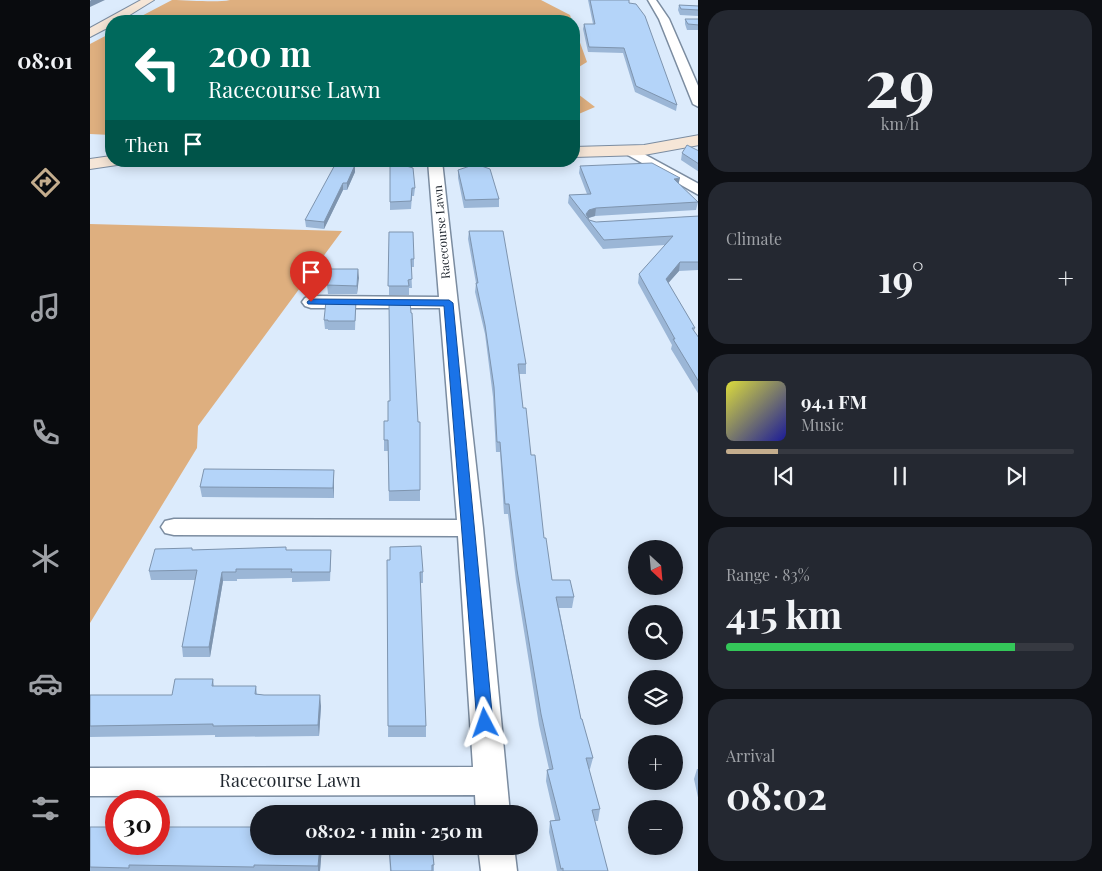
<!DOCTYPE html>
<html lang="en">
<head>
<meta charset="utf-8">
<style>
  :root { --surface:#171b24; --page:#242831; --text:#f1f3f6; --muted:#9ea1a6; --line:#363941; --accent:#c4ad8d }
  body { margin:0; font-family:"Playfair Display",serif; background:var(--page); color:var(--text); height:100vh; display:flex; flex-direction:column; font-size:19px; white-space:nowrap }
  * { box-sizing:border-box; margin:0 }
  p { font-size:16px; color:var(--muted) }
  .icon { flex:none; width:28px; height:28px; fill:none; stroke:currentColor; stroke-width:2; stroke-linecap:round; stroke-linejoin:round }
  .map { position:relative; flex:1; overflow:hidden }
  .sheet { display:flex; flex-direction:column; gap:10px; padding:10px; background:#0d0f14; width:404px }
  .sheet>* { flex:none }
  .guide { position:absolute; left:15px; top:15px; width:475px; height:152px; border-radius:20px; box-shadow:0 2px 12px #0003; background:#00695c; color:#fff; overflow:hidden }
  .needle { width:32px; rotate:154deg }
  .tools { position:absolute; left:538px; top:540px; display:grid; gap:10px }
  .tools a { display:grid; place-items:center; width:55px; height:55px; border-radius:50%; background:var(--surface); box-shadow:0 2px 12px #0003; font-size:25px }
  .speed { position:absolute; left:15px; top:790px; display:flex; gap:10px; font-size:25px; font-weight:700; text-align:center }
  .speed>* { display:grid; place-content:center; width:65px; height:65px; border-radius:50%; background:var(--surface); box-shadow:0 2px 12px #0003; line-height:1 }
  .speed .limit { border:8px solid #d22; background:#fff; color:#111 }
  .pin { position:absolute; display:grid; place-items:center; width:42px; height:42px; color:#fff; margin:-51px -21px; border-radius:50% 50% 50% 0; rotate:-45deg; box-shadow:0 0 5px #0007 }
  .pin .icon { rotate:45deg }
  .me { position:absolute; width:55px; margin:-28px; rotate:356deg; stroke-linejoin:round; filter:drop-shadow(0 0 4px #0008) }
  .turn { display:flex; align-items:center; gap:18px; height:105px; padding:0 20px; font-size:22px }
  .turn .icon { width:65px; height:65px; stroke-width:2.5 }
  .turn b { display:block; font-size:35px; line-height:42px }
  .then { display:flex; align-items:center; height:48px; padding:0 20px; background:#0003; gap:10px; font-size:19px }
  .big { font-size:38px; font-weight:700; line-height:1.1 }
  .sheet .card { flex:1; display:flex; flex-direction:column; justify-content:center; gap:8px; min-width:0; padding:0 18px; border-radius:20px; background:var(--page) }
  .sheet .dial { align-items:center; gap:0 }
  .dial b { font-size:65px; line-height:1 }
  .song { display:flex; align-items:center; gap:15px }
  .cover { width:60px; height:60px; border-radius:8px; background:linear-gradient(135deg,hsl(60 70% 55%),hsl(240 70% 35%)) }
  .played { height:5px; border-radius:2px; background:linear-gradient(90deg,var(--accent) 15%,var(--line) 15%) }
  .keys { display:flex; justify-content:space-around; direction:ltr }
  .heat { display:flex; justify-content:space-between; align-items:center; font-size:28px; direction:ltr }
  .charge { height:8px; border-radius:4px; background:linear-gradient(90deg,#34c759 83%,var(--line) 0) }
  .trip { position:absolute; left:160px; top:805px; width:288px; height:50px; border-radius:25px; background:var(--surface); box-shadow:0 2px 12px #0003; font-weight:700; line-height:50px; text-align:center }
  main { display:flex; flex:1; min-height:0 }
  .menu { display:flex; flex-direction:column; width:90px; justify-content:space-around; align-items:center; background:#090b0e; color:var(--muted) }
  .menu .icon { width:35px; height:35px }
  .menu .active { color:var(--accent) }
  .menu b { font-size:22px; color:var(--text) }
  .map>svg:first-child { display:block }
  .green { fill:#deaf7f }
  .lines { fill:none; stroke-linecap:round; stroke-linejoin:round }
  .street-casing { stroke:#7b8ca0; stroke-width:3 }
  .secondary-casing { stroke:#7b8ca0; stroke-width:2 }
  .street { fill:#fff; fill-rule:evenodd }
  .secondary { fill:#f6e6d7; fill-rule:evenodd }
  .wall { fill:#9bb6d6 }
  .shaded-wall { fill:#7e94ae }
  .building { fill:#b4d4f9; stroke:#7e94ae }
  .route { fill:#1a73e8; stroke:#114b97 }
  .labels { text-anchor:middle; stroke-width:4.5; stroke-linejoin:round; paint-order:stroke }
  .far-street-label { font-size:12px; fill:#1f262e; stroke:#fff }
  .near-street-label { font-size:18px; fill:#1f262e; stroke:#fff }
</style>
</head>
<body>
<main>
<nav class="menu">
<b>08:01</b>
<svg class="icon active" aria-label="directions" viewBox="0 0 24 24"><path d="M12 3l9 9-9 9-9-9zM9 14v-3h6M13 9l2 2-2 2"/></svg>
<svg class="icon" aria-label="music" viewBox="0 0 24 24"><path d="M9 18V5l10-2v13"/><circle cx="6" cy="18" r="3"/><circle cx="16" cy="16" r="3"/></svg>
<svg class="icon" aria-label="phone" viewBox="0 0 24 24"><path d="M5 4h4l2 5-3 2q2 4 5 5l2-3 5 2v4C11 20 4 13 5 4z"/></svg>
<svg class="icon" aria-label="climate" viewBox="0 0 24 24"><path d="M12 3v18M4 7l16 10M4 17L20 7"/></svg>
<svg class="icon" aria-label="car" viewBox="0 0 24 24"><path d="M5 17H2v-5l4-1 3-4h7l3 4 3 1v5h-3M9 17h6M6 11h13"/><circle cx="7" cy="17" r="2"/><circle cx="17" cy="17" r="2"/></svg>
<svg class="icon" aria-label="filters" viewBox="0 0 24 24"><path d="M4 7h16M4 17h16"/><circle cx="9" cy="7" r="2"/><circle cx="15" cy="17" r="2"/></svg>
</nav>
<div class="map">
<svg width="609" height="871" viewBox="0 0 609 871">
  <rect width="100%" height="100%" fill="#dcebfc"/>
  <path class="green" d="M82,0C99,0 126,3 140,0H451L480,15L482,21H42Z
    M484,26L497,62L484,70Z
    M21,33V135L0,134V44Z
    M484,91L505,107L484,116Z
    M0,224L252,231L108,426L107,448L0,623Z"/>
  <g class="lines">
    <g class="street-casing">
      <path id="street" d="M558,0H566L579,19L609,88V107L603,104L569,19Z
        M541,147L609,184V195L536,154L534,151L536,148Z
        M338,161H352L393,528L420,814H386L385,795L0,796V768L383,767L368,536L84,535L75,533L71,527L75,521L84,519L367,520L350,308H221L215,306L212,302L215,298L221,296L349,297Z
        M388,846H424L427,871H391Z"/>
    </g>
    <g class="secondary-casing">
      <path id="secondary" d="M51,0H64L30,21H21V26L0,37V28Z
        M609,135V145L554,155L484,157V147L554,145Z
        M21,156V161H29L27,165L0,169V159Z"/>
    </g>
    <use href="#street" class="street"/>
    <use href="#secondary" class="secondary"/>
  </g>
  <path class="wall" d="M498,0H539V3L587,105L586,111L545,92L533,53L498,52L493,29L494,24H503Z
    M589,5L609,6V16L590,15L588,10Z
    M595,19H609V30H597L595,24Z
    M609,151V172L591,160L592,153Z
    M264,161L265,172L257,190H253L234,229L216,227L215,220Z
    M300,161L325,188L324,196H322L321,209L300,210Z
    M490,166L589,184L608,202L606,210L505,216L499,218V220L506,222L609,216V270L589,271L578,283L605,328L604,331L609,338V395L581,349L582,345L548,283L549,274L575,245L513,249L478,203L479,195L497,194L489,173Z
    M368,170L409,199V207L374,208L368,178Z
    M379,231L436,364V374H429L433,408L441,455L454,538L462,580L484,597L482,608H469L491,719L503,758L500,769H499L510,809L508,821H504L518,871H467L459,832L460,821L465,820L456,781L457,770L459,769L449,725L426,581L418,514H414L410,452H406L403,397L395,334L385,292L386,283L378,239Z
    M299,232L324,259V267H321L322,288H319V295H299Z
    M268,269L267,294H238L237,285Z
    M266,301L265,330H238V329H235L234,320Z
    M294,421L330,422V501H299L298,451H294Z
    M244,470V498L112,497L110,487Z
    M196,547V550H241V559L240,581L202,582V578L147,579V581H133L120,657H93L92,647L105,580H61L59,571L103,550Z
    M300,560L333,572V583H330L336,726V737H298Z
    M123,679L124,686H166L167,694L231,706L229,736L125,737V735L0,737V695H82Z
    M607,769H609V802L604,779Z
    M0,827L232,846L230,871H0Z
    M280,846H342L344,865V871H300L299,850L281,851Z"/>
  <path class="shaded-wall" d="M1,0H15L0,7V1Z
    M264,161V167L265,165V172L257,190V183L262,164Z
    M590,178L588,186L584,179Z
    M253,183V190L234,229V222Z
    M506,208L505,216L498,218L496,214L499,210Z
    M590,262L589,271L574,288L576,279Z
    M268,269L269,278L267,294V286Z
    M244,470V498L243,488Z
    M132,572L133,581L120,657L119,647Z
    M230,695L231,706L229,736L228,725Z
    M230,846H232L230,871H228V866Z"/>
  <path class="building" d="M500,0H539V3L546,4L555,16L587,105L546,86L534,48L499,47L494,24H505Z
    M589,5L609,6V10L591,9Z
    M595,19H609V25L598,24Z
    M597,145L609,151V164L592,153Z
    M247,161H264L262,164L265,165L257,183H253L234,222L215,220Z
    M300,161L323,168L325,188H322L321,201L300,202Z
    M562,163L590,178L584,179L608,202L506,208L499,210L496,214L499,220L506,222L609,216V262H590L576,279L605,328H602L609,338V382L583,339H585L549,274L583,236L514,240L479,195L501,194L490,166Z
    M386,164L400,169L409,199L375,200L368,170Z
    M379,231H413L436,364H428L433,408H436L441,455H445L454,538H456L462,580H480L484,597H466L491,719H492L503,758H496L510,809L502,810L518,871H473V868L471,869L460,821L470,820L457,770L463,769L451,714L427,570L419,504H415L410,442H407L404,387L395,325L386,283H388Z
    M299,232H323L324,259H321L322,279L318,280L319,286H298Z
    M239,269H268L267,286L237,285Z
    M236,301H266L265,321H238V320H234Z
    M299,301H320L321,313H322L328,422H330V490L299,491L298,440H294V421H298V401H300Z
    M114,469L244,470L243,488L110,487Z
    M331,546L333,572H330L336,726H298L297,560H300V547Z
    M196,547V550H241L240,572H201L202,569H146V572H132L119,647H92L107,570L59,571L65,549L102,548V550Z
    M85,679H123L122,686H166L165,694L174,695H230L228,725L123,726V724L0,726V695H82Z
    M0,827H26V844H69V827H169V846H230L228,866L164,865V867L39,865V868L0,867Z
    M299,846H342L344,865H342V871H301Z"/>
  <path class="route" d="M221,299L359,300L363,303L403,723L401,727L395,729L389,727L387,723L354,306L218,304L217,302Z"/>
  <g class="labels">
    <g class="far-street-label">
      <text transform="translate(352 232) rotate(-95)" y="4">Racecourse Lawn</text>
    </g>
    <g class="near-street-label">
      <text x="200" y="787">Racecourse Lawn</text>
    </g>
  </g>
</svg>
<div class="tools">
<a><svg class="needle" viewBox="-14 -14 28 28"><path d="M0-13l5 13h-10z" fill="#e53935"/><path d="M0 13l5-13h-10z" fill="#9ea1a6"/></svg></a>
<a><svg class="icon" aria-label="search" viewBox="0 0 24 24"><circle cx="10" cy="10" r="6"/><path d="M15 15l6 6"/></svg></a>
<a><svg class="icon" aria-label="layers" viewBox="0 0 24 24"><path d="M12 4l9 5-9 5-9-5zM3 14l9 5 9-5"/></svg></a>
<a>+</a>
<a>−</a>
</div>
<div class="speed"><div class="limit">30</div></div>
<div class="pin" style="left:221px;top:302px;background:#d93025"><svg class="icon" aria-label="arrive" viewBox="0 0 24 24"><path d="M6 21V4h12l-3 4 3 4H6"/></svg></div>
<svg class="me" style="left:395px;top:723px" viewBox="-20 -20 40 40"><path d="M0-17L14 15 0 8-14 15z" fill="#1a73e8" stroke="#fff" stroke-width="4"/></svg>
<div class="trip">08:02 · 1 min · 250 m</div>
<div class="guide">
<div class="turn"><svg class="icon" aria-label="left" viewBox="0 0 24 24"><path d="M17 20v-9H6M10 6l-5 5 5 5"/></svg><div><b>200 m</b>Racecourse Lawn</div></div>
<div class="then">Then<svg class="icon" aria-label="arrive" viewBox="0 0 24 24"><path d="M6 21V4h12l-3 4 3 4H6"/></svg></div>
</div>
</div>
<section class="sheet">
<div class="card dial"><b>29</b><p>km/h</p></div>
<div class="card"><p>Climate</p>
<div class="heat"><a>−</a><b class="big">19°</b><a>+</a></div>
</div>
<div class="card">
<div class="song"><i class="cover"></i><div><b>94.1 FM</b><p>Music</p></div></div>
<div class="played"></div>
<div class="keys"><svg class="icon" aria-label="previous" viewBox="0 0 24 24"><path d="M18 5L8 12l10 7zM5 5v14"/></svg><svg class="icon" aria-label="pause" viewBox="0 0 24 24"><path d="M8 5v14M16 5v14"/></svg><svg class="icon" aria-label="next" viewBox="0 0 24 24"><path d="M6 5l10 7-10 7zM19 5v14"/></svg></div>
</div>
<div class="card"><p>Range · 83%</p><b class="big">415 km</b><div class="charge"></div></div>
<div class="card"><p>Arrival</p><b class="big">08:02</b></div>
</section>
</main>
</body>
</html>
